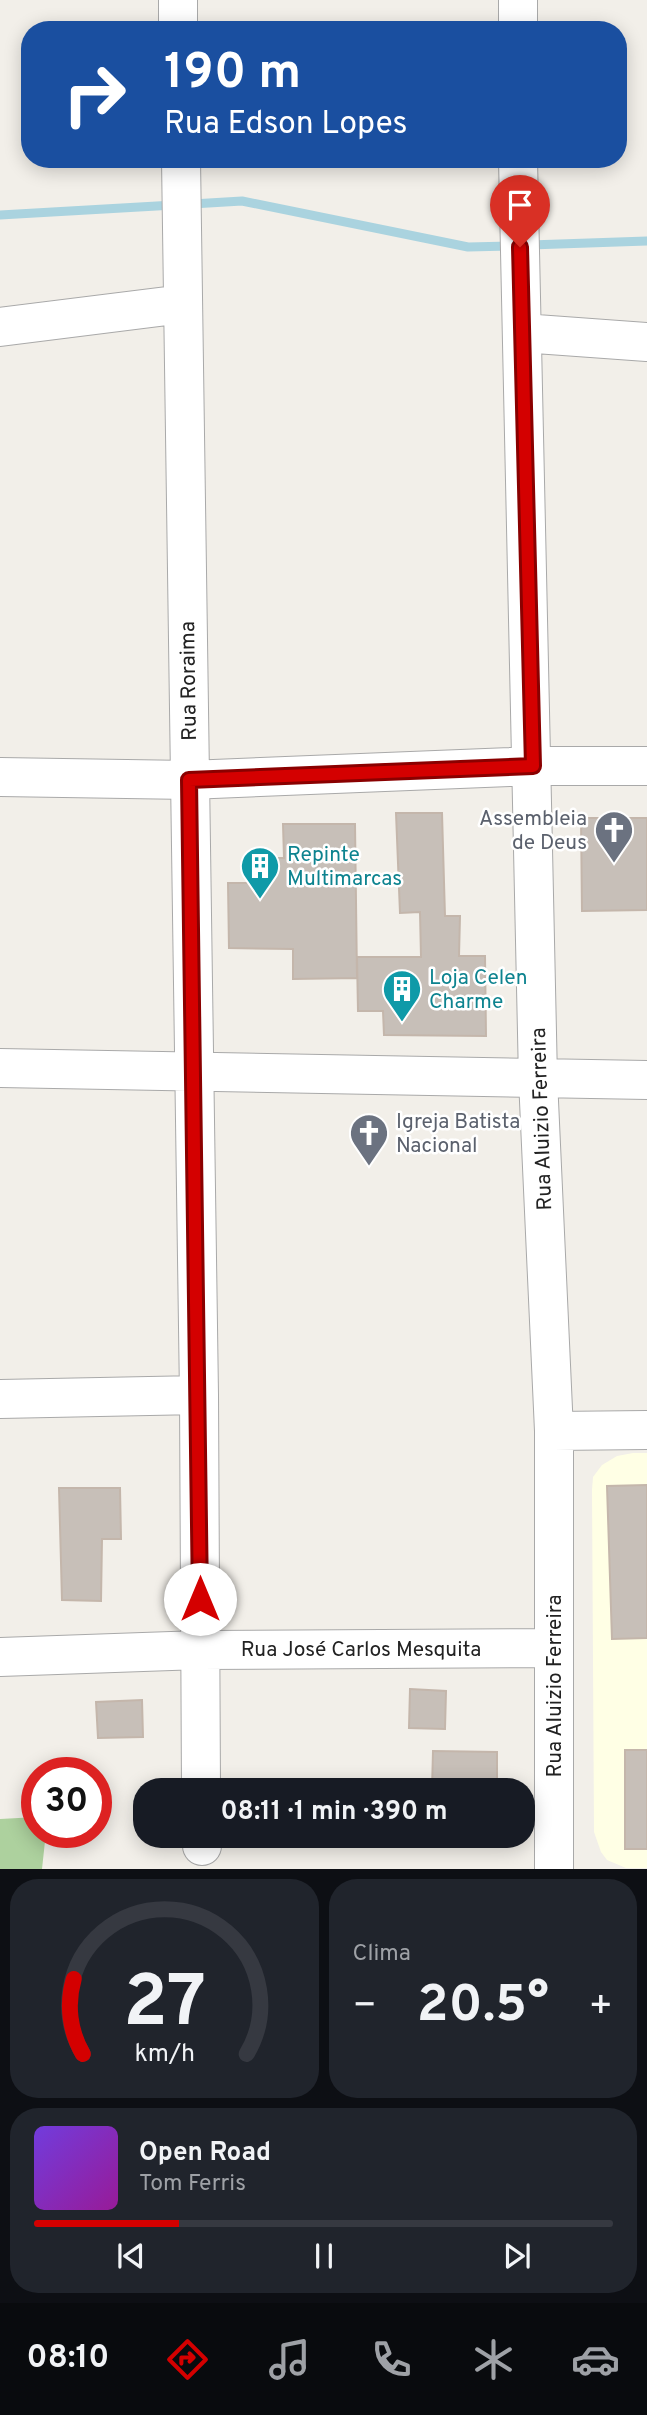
<!DOCTYPE html>
<html lang="pt">
<head>
<meta charset="utf-8">
<style>
  :root { --surface:#171b24; --page:#20242c; --text:#f1f3f6; --muted:#9ea1a6; --line:#363941; --accent:#d40000 }
  body { margin:0; font-family:Overpass,sans-serif; background:var(--page); color:var(--text); height:100vh; display:flex; flex-direction:column; font-size:26px; white-space:nowrap }
  * { box-sizing:border-box; margin:0 }
  p { font-size:23px; color:var(--muted) }
  .icon { flex:none; width:38px; height:38px; fill:none; stroke:currentColor; stroke-width:2; stroke-linecap:round; stroke-linejoin:round }
  .map { position:relative; height:1869px; overflow:hidden }
  .sheet { display:flex; flex-direction:column; gap:10px; padding:10px; background:#0d0f14; flex:1 }
  .sheet>* { flex:none }
  .banner { position:absolute; left:21px; top:21px; width:606px; height:147px; border-radius:28px; box-shadow:0 4px 18px #0003; background:#1a4fa0; color:#fff; overflow:hidden }
  .speed { position:absolute; left:21px; top:1757px; display:flex; gap:14px; font-size:35px; font-weight:700; text-align:center }
  .speed>* { display:grid; place-content:center; width:91px; height:91px; border-radius:50%; background:var(--surface); box-shadow:0 4px 18px #0003; line-height:1 }
  .speed .limit { border:10px solid #d22; background:#fff; color:#111 }
  .pin { position:absolute; display:grid; place-items:center; width:60px; height:60px; color:#fff; margin:-72px -30px; border-radius:50% 50% 50% 0; rotate:-45deg; box-shadow:0 0 7px #0007 }
  .pin .icon { rotate:45deg }
  .me { position:absolute; width:77px; margin:-38px; rotate:0deg; stroke-linejoin:round; filter:drop-shadow(0 0 5px #0008) }
  .turn { display:flex; align-items:center; gap:24px; height:147px; padding:0 28px; font-size:32px }
  .turn .icon { width:91px; height:91px; stroke-width:2.5 }
  .turn b { display:block; font-size:49px; line-height:60px }
  .big { font-size:52px; font-weight:700; line-height:1.1 }
  .sheet .tile { flex:1; display:flex; flex-direction:column; justify-content:center; gap:10px; min-width:0; padding:0 24px; border-radius:28px; background:var(--page) }
  .sheet .dial { align-items:center; gap:0 }
  .dial svg { height:182px; overflow:visible; fill:none; stroke:var(--line); stroke-width:7; stroke-linecap:round; text-anchor:middle }
  .dial text { fill:var(--text); stroke:none }
  .song { display:flex; align-items:center; gap:21px }
  .cover { width:84px; height:84px; border-radius:10px; background:linear-gradient(135deg,hsl(260 70% 55%),hsl(300 70% 35%)) }
  .played { height:7px; border-radius:4px; background:linear-gradient(90deg,var(--accent) 25%,var(--line) 25%) }
  .keys { display:flex; justify-content:space-around; direction:ltr }
  .heat { display:flex; justify-content:space-between; align-items:center; font-size:38px; direction:ltr }
  .sheet .tiles { flex:1; display:grid; gap:10px; grid-template-columns:1fr 1fr }
  .tile:last-child { grid-column:span 2 }
  .trip { position:absolute; left:133px; top:1778px; width:402px; height:70px; border-radius:28px; background:var(--surface); box-shadow:0 4px 18px #0003; font-weight:700; line-height:70px; text-align:center }
  .tabs { display:flex; height:112px; justify-content:space-around; align-items:center; background:#090b0e; color:var(--muted) }
  .tabs .icon { width:49px; height:49px }
  .tabs .selected { color:var(--accent) }
  .tabs b { font-size:32px; color:var(--text) }
  .map>svg:first-child { display:block }
  .education { fill:#ffffe5 }
  .forest { fill:#add19e }
  .lines { fill:none; stroke-linecap:round; stroke-linejoin:round }
  .stream { stroke:#aad3df; stroke-width:9 }
  .building { fill:#c7bfb8; stroke:#c4b6ab; stroke-width:2 }
  .minor-casing { stroke:#a9a9a9; stroke-width:40 }
  .minor { stroke:#fff; stroke-width:38 }
  .route-casing { stroke:#8a0000; stroke-width:18 }
  .route { stroke:#d40000; stroke-width:12 }
  .labels { text-anchor:middle; stroke-width:5; stroke-linejoin:round; paint-order:stroke }
  .street-label { font-size:21px; fill:#222; stroke:#fff }
  .worship-label { font-size:21px; fill:#5b616d; stroke:#fff; text-anchor:end }
  .culture-label { font-size:21px; fill:#0d838f; stroke:#fff; text-anchor:start }
</style>
</head>
<body>
<div class="map">
<svg width="647" height="1869" viewBox="0 0 647 1869">
  <rect width="100%" height="100%" fill="#f2efe9"/>
  <path class="education" d="M633,1453H647V1868H626L607,1860L601,1852L594,1832L592,1490L593,1477L602,1465L617,1456Z"/>
  <path class="forest" d="M37,1817V1832H46L42,1869H0V1819Z"/>
  <g class="lines">
    <path class="stream" d="M192,204L242,201L468,247L512,246
      M0,215L174,205
      M530,245L647,241"/>
  </g>
  <path class="building" d="M396,813H442L445,916H460L459,956H485L486,1036L384,1035L383,1011H358L357,957H421L420,912L400,913Z
    M581,818H647V910L582,911Z
    M283,824H355L357,978L293,979V949L229,948L228,883H260L259,858H284Z
    M647,1485V1638L612,1639L607,1486Z
    M59,1488H120L121,1539H102L101,1601L62,1600Z
    M410,1689L446,1691L445,1729L409,1728Z
    M142,1700L143,1737L98,1738L96,1702Z
    M625,1750H647V1849H625Z
    M433,1751L497,1752V1790H432Z"/>
  <g class="lines">
    <g class="minor-casing">
      <path id="minor" d="M178,0V30
        M518,0V30
        M181,159L199,1395L201,1790
        M518,159L538,1079L554,1431V1869
        M0,327L183,304
        M522,333L647,342
        M0,777L189,780L533,766H647
        M0,1068L647,1080
        M0,1399L199,1395
        M554,1431L647,1430
        M0,1657L200,1650L554,1648
        M202,1836V1846"/>
    </g>
    <use href="#minor" class="minor"/>
  </g>
  <g class="lines">
    <g class="route-casing">
      <path id="route" d="M200,1599L189,780L533,766L520,247"/>
    </g>
    <use href="#route" class="route"/>
  </g>
  <defs>
    <g id="church-pin" transform="scale(2.0125)"><path d="M0 17L-7.5 6A9.5 9.5 0 1 1 7.5 6Z" fill="#6b7280" stroke="#fff"/><path d="M-1.2-6h2.4v3.5h3.3v2.4h-3.3V6h-2.4V-.1h-3.3v-2.4h3.3Z" fill="#fff"/></g>
    <g id="building-pin" transform="scale(2.0125)"><path d="M0 17L-7.5 6A9.5 9.5 0 1 1 7.5 6Z" fill="#0f9aa8" stroke="#fff"/><path d="M-4-6H4V6H1V3H-1V6H-4ZM-2.5-4.3h1.7v1.8h-1.7ZM.8-4.3h1.7v1.8H.8ZM-2.5-1h1.7V.8h-1.7ZM.8-1h1.7V.8H.8Z" fill="#fff"/></g>
  </defs>
  <g fill-rule="evenodd">
    <use href="#church-pin" x="614" y="830"/>
    <use href="#building-pin" x="260" y="866"/>
    <use href="#building-pin" x="402" y="989"/>
    <use href="#church-pin" x="369" y="1133"/>
  </g>
  <g class="labels">
    <g class="street-label">
      <text transform="translate(188 681) rotate(-91)" y="7">Rua Roraima</text>
      <text transform="translate(541 1119) rotate(-92)" y="7">Rua Aluizio Ferreira</text>
      <text x="361" y="1656">Rua José Carlos Mesquita</text>
      <text transform="translate(554 1686) rotate(-90)" y="7">Rua Aluizio Ferreira</text>
    </g>
    <g class="worship-label">
      <text x="587" y="825">Assembleia<tspan x="587" dy="24">de Deus</tspan></text>
      <text x="396" y="1128" text-anchor="start">Igreja Batista<tspan x="396" dy="24">Nacional</tspan></text>
    </g>
    <g class="culture-label">
      <text x="287" y="861">Repinte<tspan x="287" dy="24">Multimarcas</tspan></text>
      <text x="429" y="984">Loja Celen<tspan x="429" dy="24">Charme</tspan></text>
    </g>
  </g>
</svg>
<div class="speed"><div class="limit">30</div></div>
<div class="pin" style="left:520px;top:247px;background:#d93025"><svg class="icon" aria-label="arrive" viewBox="0 0 24 24"><path d="M6 21V4h12l-3 4 3 4H6"/></svg></div>
<svg class="me" style="left:200px;top:1599px" viewBox="-20 -20 40 40"><circle r="19" fill="#fff"/><path d="M0-13L10 11 0 6-10 11z" fill="#d40000"/></svg>
<div class="trip">08:11 · 1 min · 390 m</div>
<div class="banner">
<div class="turn"><svg class="icon" aria-label="right" viewBox="0 0 24 24"><path d="M7 20v-9h11M14 6l5 5-5 5"/></svg><div><b>190 m</b>Rua Edson Lopes</div></div>
</div>
</div>
<section class="sheet">
<div class="tiles">
<div class="tile dial"><svg viewBox="0 0 100 80">
<path d="M14 69A42 42 0 1 1 86 69"/>
<path d="M14 69A42 42 0 0 1 10 36" stroke="#d40000"/>
<text x="50" y="56" font-size="32" font-weight="700">27</text>
<text x="50" y="72" font-size="11">km/h</text>
</svg></div>
<div class="tile"><p>Clima</p>
<div class="heat"><a>−</a><b class="big">20.5°</b><a>+</a></div>
</div>
<div class="tile">
<div class="song"><i class="cover"></i><div><b>Open Road</b><p>Tom Ferris</p></div></div>
<div class="played"></div>
<div class="keys"><svg class="icon" aria-label="previous" viewBox="0 0 24 24"><path d="M18 5L8 12l10 7zM5 5v14"/></svg><svg class="icon" aria-label="pause" viewBox="0 0 24 24"><path d="M8 5v14M16 5v14"/></svg><svg class="icon" aria-label="next" viewBox="0 0 24 24"><path d="M6 5l10 7-10 7zM19 5v14"/></svg></div>
</div>
</div>
</section>
<nav class="tabs">
<b>08:10</b>
<svg class="icon selected" aria-label="directions" viewBox="0 0 24 24"><path d="M12 3l9 9-9 9-9-9zM9 14v-3h6M13 9l2 2-2 2"/></svg>
<svg class="icon" aria-label="music" viewBox="0 0 24 24"><path d="M9 18V5l10-2v13"/><circle cx="6" cy="18" r="3"/><circle cx="16" cy="16" r="3"/></svg>
<svg class="icon" aria-label="phone" viewBox="0 0 24 24"><path d="M5 4h4l2 5-3 2q2 4 5 5l2-3 5 2v4C11 20 4 13 5 4z"/></svg>
<svg class="icon" aria-label="climate" viewBox="0 0 24 24"><path d="M12 3v18M4 7l16 10M4 17L20 7"/></svg>
<svg class="icon" aria-label="car" viewBox="0 0 24 24"><path d="M5 17H2v-5l4-1 3-4h7l3 4 3 1v5h-3M9 17h6M6 11h13"/><circle cx="7" cy="17" r="2"/><circle cx="17" cy="17" r="2"/></svg>
</nav>
</body>
</html>
